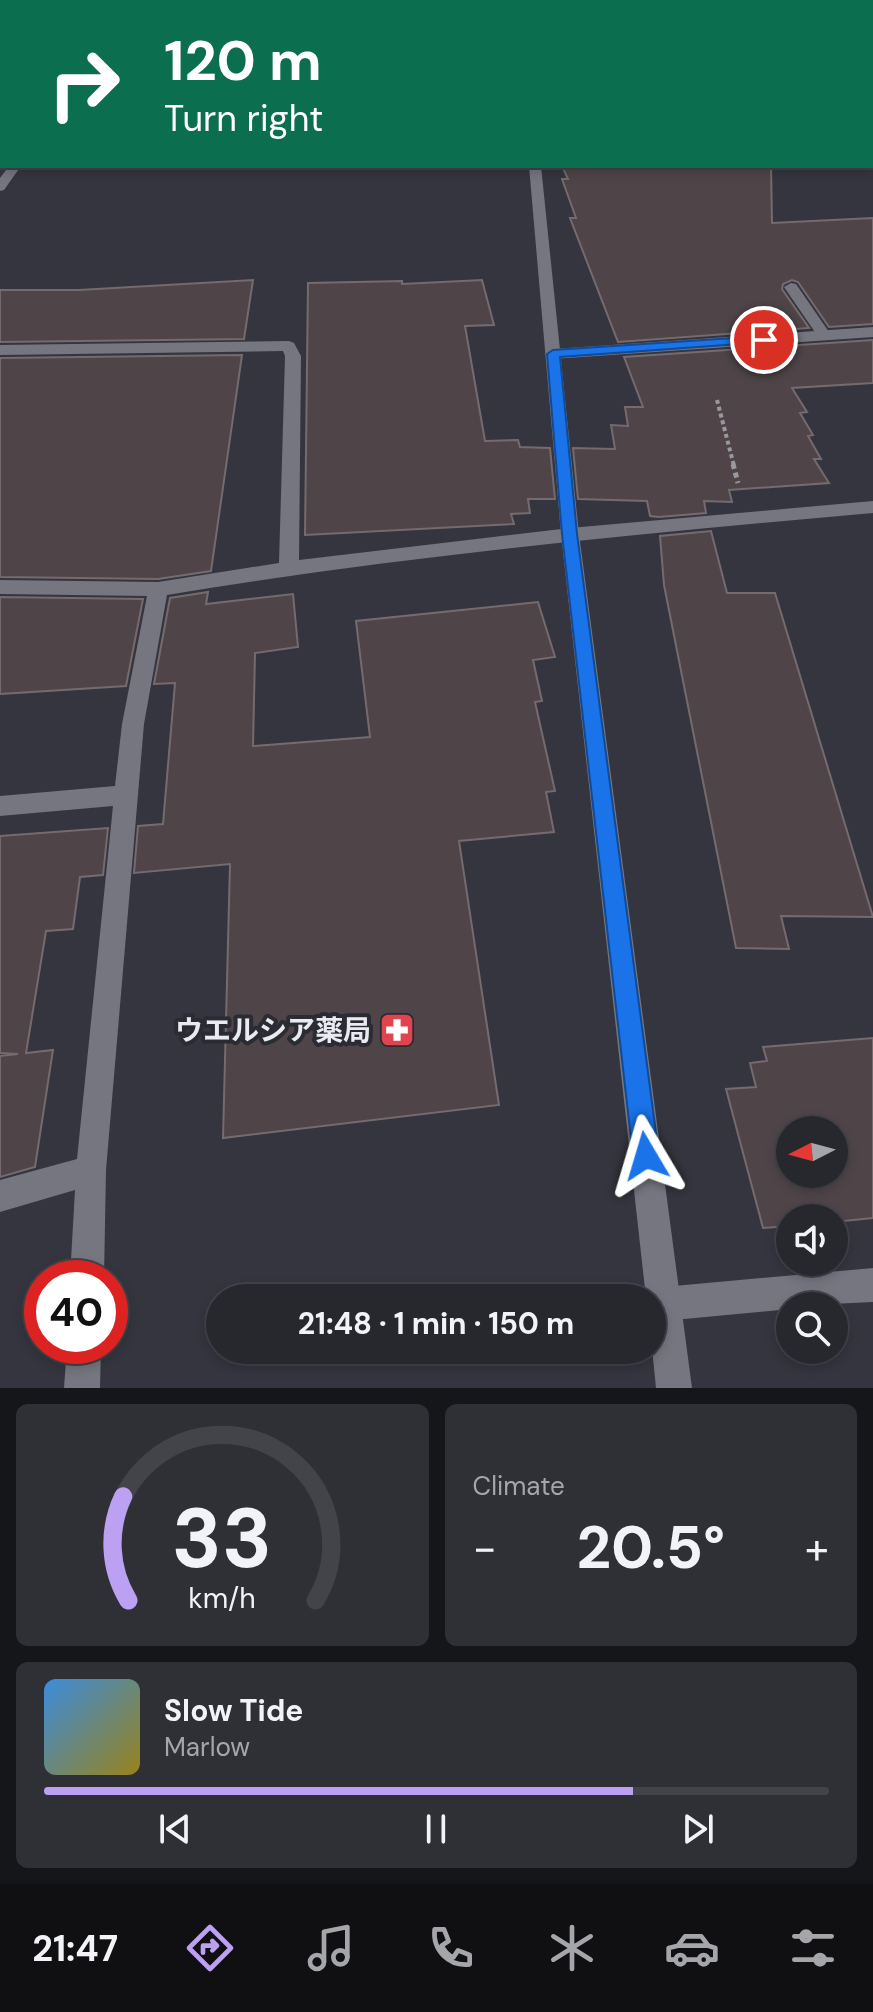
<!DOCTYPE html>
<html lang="en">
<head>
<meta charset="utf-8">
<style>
  :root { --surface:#27282e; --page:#2f3036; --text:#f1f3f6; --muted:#a4a6aa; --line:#43444a; --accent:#bca0f2 }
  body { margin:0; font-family:"DM Sans","Noto Sans JP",sans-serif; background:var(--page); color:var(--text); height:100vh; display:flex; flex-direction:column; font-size:30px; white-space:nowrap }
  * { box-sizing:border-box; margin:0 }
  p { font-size:26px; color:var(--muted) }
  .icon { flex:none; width:44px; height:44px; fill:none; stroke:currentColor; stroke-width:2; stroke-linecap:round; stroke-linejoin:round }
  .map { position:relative; height:1388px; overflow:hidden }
  .drawer { display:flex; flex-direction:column; gap:16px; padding:16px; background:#151619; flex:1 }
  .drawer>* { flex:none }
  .top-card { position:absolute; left:0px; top:0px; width:874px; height:168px; box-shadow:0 4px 12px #0003,0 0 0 2px var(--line); background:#0b6e4f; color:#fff; overflow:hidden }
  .needle { width:52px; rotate:264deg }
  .controls { position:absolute; left:776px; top:1116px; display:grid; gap:16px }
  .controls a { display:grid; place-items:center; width:72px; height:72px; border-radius:50%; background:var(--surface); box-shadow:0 4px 12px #0003,0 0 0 2px var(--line); font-size:40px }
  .speed { position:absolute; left:24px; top:1260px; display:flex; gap:16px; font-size:40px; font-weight:700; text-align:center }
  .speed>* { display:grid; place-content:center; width:104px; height:104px; border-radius:50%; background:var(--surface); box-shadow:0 4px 12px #0003,0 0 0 2px var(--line); line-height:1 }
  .speed .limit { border:12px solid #d22; background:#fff; color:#111 }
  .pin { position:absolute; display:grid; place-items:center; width:68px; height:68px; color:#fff; margin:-34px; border:4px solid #fff; border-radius:50%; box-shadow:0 2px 8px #0007 }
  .me { position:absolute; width:88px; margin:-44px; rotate:353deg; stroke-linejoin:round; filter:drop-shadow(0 0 6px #0008) }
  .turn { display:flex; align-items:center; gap:28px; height:168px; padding:0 32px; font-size:36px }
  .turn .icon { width:104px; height:104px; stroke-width:2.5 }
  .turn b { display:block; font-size:56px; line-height:68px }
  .big { font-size:60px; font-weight:700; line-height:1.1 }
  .drawer .widget { flex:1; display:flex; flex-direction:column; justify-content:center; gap:12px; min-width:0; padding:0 28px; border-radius:12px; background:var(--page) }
  .drawer .dial { align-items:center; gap:0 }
  .dial svg { height:208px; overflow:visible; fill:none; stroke:var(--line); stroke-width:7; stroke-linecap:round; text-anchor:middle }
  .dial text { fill:var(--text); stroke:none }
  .song { display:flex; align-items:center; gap:24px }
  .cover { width:96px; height:96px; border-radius:12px; background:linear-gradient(135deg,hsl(210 70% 55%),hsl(50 70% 35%)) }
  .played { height:8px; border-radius:4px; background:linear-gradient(90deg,var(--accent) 75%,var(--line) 75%) }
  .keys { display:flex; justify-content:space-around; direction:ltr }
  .heat { display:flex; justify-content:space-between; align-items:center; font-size:44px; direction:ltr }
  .drawer .tiles { flex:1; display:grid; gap:16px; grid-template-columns:1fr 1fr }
  .widget:last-child { grid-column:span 2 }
  .trip { position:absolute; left:206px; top:1284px; width:460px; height:80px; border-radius:40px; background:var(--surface); box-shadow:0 4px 12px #0003,0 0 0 2px var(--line); font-weight:700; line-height:80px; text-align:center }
  .tab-bar { display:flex; height:128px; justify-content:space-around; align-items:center; background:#101012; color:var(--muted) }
  .tab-bar .icon { width:56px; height:56px }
  .tab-bar .active { color:var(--accent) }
  .tab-bar b { font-size:36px; color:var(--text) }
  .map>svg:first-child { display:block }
  .building { fill:#4f4548; stroke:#756a6e; stroke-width:2; fill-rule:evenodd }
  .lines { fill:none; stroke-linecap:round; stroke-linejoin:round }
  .path-far1 { stroke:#98999f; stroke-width:4; stroke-dasharray:4 3; stroke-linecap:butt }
  .path { stroke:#98999f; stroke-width:5; stroke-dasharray:5 4; stroke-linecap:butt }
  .service { fill:#757680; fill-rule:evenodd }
  .minor { fill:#757680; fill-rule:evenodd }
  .tertiary { fill:#757680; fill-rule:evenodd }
  .secondary { fill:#64879d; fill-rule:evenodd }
  .route { fill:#1a73e8; stroke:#114b97; stroke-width:2 }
  .labels { text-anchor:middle; stroke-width:8; stroke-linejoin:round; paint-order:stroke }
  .near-poi-label { font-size:28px; font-weight:bold; fill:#eaebf0; stroke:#2a2b33; text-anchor:end }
</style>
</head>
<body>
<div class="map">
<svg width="873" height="1388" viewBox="0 0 873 1388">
  <rect width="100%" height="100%" fill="#34353e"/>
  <path class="building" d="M562,166H771L772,223L873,218V324L829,327L798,282L792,280L783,284L782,289L809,328L618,342L570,218H576L562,179H568Z
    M253,280L244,339L0,342V290H79Z
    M482,280L494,325L465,326L485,441L518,440L520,447L550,448L555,499H528L530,513L511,514L514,524L305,535L308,283L402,281V284Z
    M873,340V383L792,388L807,412L800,413L813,435L808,436L821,459H814L829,483L729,490L732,502L704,501L706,513L659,517L650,516L647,501L578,499L573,448L615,449L611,425L628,426L625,407H643L624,357Z
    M242,355L211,571L158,579L0,577V358Z
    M711,531L727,593H775L873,917L781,916L789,949L736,948L664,585L660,536Z
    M208,592L206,604L293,594L298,647L255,653L253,746L370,737L356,621L538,602L555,657L533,660L542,701L535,702L555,791L546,792L554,832L459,841L499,1105L223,1138L230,864L134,873L138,826L163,824L175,683L154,684L170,598Z
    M0,597L143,599L126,686L0,694Z
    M108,828L103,875L80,877L73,929L46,931L26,1053L53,1050L35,1167L0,1177V1056L18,1054L0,1053V836Z
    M873,1038V1218L834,1222V1218H790V1226L763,1228L726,1089L756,1087L750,1063L767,1061L763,1047ZM790,1130H834V1174H790Z"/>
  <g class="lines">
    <path class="path-far1" d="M717,400L734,466"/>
    <path class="path" d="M733,464L738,483"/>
    <path class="service" d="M872,98H873V104H872Z
      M791,283L796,284L829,332V338H819L784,287Z"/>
    <path class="minor" d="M823,0H832L833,2H824Z
      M0,32H2V38H0Z
      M872,64H873V71H872Z
      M0,94H2V100H0Z
      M9,166H21L4,190L0,191V178Z
      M873,327V337L553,359L545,354L553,349Z
      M289,341L294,343L301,356L299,560L570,528L873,501V513C637,534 401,556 167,595L144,724L106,1170L104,1278H70L75,1190L0,1212V1180L77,1159L113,806L0,816V796L115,786L122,724L147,596L0,594V580L158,582L279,563L285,356L283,351L0,355V345Z
      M873,1268V1302L790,1306V1309L663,1321L652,1316V1298H649L651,1292L663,1287Z
      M67,1346H101L100,1388H64Z"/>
    <path class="tertiary" d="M519,0H527V2H519Z
      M529,166H541L579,534L692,1388H656L652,1348V1298H646L561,534Z"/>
    <path class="secondary" d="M0,0H54L2,2L0,5Z"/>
  </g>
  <path class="route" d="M764,336L770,340L768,342L560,357L577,534L659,1156L655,1165L646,1169L637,1165L633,1156L562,534L547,354L553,350Z"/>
  <defs>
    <g id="pharmacy-square" transform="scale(1.8)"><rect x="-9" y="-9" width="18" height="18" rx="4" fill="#e0444e" stroke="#2a2b33"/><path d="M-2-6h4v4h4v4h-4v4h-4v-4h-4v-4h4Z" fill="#fff"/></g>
  </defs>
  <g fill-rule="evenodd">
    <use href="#pharmacy-square" x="397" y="1030"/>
  </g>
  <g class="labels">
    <g class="near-poi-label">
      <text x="371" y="1040">ウエルシア薬局</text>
    </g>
  </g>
</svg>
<div class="controls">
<a><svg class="needle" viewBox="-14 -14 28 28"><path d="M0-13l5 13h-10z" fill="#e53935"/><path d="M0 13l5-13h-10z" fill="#a4a6aa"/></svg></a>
<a><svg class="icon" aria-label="sound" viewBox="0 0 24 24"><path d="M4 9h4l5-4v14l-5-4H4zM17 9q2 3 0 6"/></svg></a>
<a><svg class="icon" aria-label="search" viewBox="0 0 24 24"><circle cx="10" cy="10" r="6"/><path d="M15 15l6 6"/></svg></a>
</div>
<div class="speed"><div class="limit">40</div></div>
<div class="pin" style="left:764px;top:340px;background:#d93025"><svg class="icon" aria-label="arrive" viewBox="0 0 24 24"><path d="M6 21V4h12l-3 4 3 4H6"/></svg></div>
<svg class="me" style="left:646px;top:1156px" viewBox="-20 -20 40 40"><path d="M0-17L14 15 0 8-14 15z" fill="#1a73e8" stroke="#fff" stroke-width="4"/></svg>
<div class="trip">21:48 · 1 min · 150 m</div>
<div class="top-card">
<div class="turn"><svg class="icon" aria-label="right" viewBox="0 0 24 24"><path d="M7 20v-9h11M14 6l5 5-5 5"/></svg><div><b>120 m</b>Turn right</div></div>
</div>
</div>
<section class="drawer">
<div class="tiles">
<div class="widget dial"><svg viewBox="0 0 100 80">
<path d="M14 69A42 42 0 1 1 86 69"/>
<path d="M14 69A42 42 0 0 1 12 29" stroke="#bca0f2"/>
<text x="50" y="56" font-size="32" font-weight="700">33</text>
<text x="50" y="72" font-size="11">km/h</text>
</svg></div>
<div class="widget"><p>Climate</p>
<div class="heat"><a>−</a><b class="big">20.5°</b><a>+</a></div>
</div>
<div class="widget">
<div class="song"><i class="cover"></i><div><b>Slow Tide</b><p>Marlow</p></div></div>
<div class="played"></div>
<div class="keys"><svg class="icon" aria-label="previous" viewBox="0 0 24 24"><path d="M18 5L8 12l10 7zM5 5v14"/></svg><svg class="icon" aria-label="pause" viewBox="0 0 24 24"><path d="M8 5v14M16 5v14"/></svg><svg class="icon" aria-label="next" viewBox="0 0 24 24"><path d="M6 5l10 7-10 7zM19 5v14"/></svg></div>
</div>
</div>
</section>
<nav class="tab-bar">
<b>21:47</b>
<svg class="icon active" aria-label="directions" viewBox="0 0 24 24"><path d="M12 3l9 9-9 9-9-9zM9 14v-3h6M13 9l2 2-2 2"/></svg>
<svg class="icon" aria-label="music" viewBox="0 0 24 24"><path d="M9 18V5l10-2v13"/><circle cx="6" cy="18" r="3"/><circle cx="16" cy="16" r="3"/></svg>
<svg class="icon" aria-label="phone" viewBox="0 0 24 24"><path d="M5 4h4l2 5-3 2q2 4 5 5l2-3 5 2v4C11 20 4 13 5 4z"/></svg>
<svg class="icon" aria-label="climate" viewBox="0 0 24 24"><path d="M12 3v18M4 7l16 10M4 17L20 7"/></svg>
<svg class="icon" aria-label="car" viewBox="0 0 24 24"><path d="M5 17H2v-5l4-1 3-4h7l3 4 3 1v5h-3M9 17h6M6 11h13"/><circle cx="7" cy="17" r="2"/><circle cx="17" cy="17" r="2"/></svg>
<svg class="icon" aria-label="filters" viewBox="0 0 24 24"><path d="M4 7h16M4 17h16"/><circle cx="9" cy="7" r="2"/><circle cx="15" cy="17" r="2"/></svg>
</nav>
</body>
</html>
